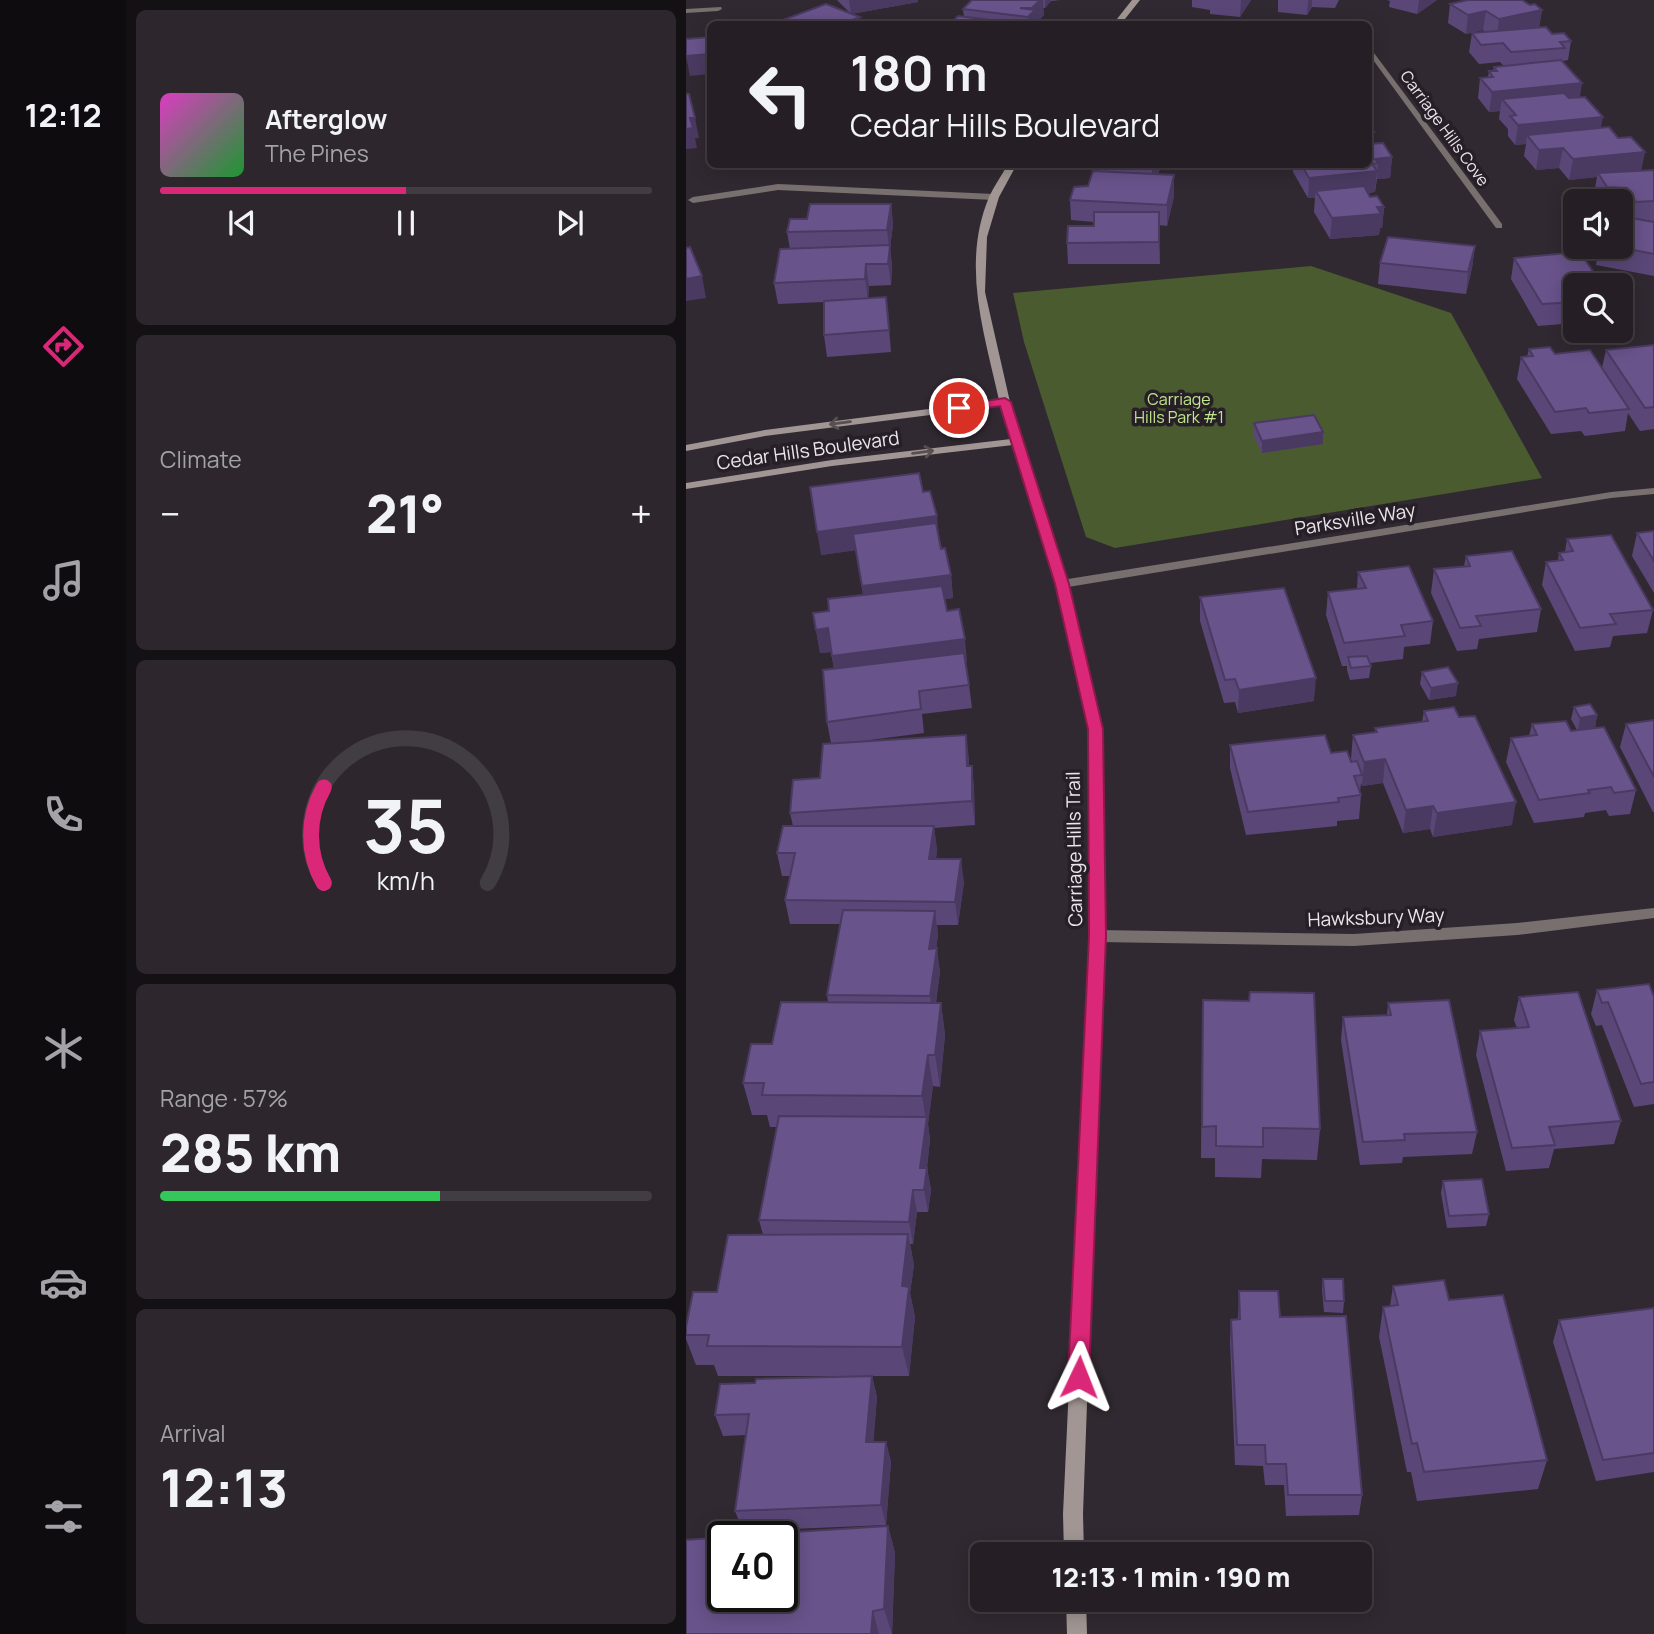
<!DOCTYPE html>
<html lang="en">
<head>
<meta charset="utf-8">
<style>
  :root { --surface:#251f25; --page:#2d272d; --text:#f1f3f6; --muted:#a3a2a7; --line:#423d42; --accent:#db2777 }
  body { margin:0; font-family:Manrope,sans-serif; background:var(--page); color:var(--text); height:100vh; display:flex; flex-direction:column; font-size:26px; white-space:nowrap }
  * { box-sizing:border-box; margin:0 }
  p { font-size:23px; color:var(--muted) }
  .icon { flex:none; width:38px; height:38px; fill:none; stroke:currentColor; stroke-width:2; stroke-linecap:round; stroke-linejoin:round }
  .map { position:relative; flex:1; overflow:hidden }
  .side { display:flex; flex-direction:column; gap:10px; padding:10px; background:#141114; width:560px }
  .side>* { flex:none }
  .guide { position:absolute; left:21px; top:21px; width:665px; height:147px; border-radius:10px; box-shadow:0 4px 18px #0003,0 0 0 2px var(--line); background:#251f25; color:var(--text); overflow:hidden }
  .controls { position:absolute; left:877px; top:189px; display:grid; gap:14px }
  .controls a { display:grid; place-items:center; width:70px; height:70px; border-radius:10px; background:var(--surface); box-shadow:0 4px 18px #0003,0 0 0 2px var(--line); font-size:35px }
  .speed { position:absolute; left:21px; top:1521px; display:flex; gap:14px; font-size:35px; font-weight:700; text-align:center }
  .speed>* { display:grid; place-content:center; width:91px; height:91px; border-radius:50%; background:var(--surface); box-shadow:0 4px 18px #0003,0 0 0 2px var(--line); line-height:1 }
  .speed .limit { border:4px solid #111; border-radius:10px; background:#fff; color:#111 }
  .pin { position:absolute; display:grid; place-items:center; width:60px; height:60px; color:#fff; margin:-30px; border:4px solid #fff; border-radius:50%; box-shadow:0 2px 7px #0007 }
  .me { position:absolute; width:77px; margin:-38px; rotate:2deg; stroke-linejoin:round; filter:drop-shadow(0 0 5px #0008) }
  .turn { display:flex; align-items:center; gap:24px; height:147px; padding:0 28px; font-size:32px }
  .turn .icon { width:91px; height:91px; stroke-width:2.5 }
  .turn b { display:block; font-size:49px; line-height:60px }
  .big { font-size:52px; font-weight:800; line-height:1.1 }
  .side .widget { flex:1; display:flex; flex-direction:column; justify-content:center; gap:10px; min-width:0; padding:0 24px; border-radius:10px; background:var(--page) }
  .side .dial { align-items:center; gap:0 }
  .dial svg { height:182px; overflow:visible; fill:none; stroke:var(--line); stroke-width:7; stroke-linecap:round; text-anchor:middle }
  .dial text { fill:var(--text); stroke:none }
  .song { display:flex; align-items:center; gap:21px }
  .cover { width:84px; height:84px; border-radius:10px; background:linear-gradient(135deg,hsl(310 70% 55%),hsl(130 70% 35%)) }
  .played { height:7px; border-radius:4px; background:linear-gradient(90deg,var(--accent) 50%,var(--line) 50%) }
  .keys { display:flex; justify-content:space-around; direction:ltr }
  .heat { display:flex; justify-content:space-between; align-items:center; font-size:38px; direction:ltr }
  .charge { height:10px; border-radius:5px; background:linear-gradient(90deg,#34c759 57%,var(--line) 0) }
  .trip { position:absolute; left:284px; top:1542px; width:402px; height:70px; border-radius:10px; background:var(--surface); box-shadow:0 4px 18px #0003,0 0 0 2px var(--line); font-weight:800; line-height:70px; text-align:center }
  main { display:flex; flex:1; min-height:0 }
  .dock { display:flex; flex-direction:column; width:126px; justify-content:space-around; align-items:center; background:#0f0c0f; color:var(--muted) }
  .dock .icon { width:49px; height:49px }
  .dock .current { color:var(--accent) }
  .dock b { font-size:32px; color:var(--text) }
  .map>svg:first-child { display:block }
  .green { fill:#495b2f }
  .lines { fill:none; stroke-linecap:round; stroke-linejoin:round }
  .street { fill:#77706e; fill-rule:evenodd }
  .secondary { fill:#a19693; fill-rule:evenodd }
  .wall { fill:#5a4778 }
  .shaded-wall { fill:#4a3a61 }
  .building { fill:#69538b; stroke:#4a3a61; stroke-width:2 }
  .oneway { stroke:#584f52 }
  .route { fill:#db2777; stroke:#8e194d; stroke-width:2 }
  .labels { text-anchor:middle; stroke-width:7; stroke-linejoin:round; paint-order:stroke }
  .far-street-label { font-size:16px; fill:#ebe6eb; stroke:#271f27 }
  .far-park-label { font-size:16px; fill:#c0e58c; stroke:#271f27 }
  .street-label { font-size:19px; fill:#ebe6eb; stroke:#271f27 }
</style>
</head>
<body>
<main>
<nav class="dock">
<b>12:12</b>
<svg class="icon current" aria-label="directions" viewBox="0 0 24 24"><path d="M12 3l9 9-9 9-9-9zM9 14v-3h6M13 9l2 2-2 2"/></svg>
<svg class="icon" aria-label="music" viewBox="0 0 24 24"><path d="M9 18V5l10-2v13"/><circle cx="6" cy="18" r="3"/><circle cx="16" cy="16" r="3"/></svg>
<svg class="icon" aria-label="phone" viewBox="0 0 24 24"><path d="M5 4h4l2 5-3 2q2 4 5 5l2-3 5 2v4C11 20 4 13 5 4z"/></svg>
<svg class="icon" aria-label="climate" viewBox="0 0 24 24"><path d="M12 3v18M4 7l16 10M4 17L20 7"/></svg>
<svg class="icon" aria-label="car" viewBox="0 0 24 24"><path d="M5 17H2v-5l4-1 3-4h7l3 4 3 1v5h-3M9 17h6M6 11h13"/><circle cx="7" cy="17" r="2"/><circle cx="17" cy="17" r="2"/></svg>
<svg class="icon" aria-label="filters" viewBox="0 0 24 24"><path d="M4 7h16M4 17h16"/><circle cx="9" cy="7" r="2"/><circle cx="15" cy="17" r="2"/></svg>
</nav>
<section class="side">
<div class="widget">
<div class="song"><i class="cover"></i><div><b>Afterglow</b><p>The Pines</p></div></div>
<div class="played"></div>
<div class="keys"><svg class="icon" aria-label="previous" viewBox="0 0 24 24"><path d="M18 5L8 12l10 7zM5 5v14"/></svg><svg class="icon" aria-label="pause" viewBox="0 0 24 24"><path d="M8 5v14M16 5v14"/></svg><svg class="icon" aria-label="next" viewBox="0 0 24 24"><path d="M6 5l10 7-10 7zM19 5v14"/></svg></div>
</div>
<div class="widget"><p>Climate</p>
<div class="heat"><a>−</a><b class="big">21°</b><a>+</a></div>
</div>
<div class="widget dial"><svg viewBox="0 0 100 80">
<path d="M14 69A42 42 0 1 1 86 69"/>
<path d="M14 69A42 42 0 0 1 14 27" stroke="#db2777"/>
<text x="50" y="56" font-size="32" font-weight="700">35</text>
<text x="50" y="72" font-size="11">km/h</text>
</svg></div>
<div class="widget"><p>Range · 57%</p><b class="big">285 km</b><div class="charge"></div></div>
<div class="widget"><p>Arrival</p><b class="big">12:13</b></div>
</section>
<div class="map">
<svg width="968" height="1634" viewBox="0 0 968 1634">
  <rect width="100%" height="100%" fill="#312931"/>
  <path class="green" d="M625,266L765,313L856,478L429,548L400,537L338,342L327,293Z"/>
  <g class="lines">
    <path class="street" d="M35,7L36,9L32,11L0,13V9Z
      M682,45L816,224V228H810L682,53Z
      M92,184L308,194L313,197L308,200L92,190L7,203L2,200L7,197Z
      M968,488V494L925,498L376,588L370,584L376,580L925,492Z
      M968,908V918L831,935L668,946L411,942L406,940L404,936L406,932L411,930L668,934L831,923Z"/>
    <path class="secondary" d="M446,0H454L435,24H427Z
      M322,164H331L313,197L301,237L299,292L324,402L382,584L416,729L418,936L397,1514L398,1554H378L377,1514L404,936L402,729L370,584L327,445L146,466L0,489V483L146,460L325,439L315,406L79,436L0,451V445L79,430L313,400C298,332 275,265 303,197C308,186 316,175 322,164Z
      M380,1600H400L401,1634H381Z"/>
  </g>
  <path class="wall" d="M151,0H232V2L165,14Z
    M286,0H375L365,1L359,8H357L358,15L350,24H264L278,17L277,9Z
    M506,0H565L554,17L524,14V10L506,7Z
    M592,0H653L649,8L626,7L621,15L592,12Z
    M701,0H751L731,14L703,7L704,1Z
    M764,4L844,5L856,10L853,27L885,41L882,60L877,61V63L894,97L915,128L955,171L968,170V276L910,265L913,247H934L942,217L937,209H934V201H913L908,194L911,177L883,180L873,168L850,170L838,156L840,144L829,145L822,136V129L813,119L814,111L803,112L792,98L794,78L802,77L803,71H807L808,67L818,66L814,62L793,64L783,52L786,33L800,32L797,30L780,34L762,23Z
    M687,144L706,157L704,178L691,179L689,192L682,193L684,197L698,207L696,228H694L693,235L644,239L628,212L629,198H622L607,172V164H682Z
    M406,164H476L472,174L488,196L481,226L473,225L474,264H382L381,243L408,226V222L385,220L384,200L402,186L406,171Z
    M205,204L207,225L204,248L206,266L205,285L183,286L182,298L200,297L205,352L141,357L138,335V302L92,304L88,283L104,249L101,232L121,219Z
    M789,246L786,268L780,294L692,284L694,263Z
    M828,258L889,285V323L852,326L825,279Z
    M968,345V429L954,431L942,413L939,431L899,436L895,431L865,434L831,379L835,357H841L843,349L869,354L916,368L920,350Z
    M568,423L637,432V444L576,453L567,435Z
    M237,492L265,575L267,598L258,599L261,611L281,662H279L283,685L286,708L236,714L238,733L176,741L280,735L283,766H286L288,790L289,825L248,828L251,850L250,859L278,882L272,925H251L252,935L250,948L254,972L250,1003H255L259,1035L254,1087L247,1086L242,1124L244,1140L241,1168L245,1190L242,1212H231L227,1244H224L228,1265L224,1293L229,1317L223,1376H32L28,1365H10L0,1339V1327L31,1292L77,1235L73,1220L91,1127H84L81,1115H66L57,1083L86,1044L142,1002L141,995L154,924H104L99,900L104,876H96L91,853L107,826L104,813L134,778L145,743L141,722L148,669L145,652L134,653L130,630L143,611L177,595L170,550L135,555Z
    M968,531V593L946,556L951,533Z
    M881,539L967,610L961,633L927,636L924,647L889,651L856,585L860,562L872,561L873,553L879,552Z
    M780,556L855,609L851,632L793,639L791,649L771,651L745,593L748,569L778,566Z
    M672,572L747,621L744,644L718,647L717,659L684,663L685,666L683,678L664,680L661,670V666H656L640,615L642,592L671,589Z
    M514,597L628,701L552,713L549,702L538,703L514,621Z
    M736,672L770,696L743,700L734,684Z
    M888,707L911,715L909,728L950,790L944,814L923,816L920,810L899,813L898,817L848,823L820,762L825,738L843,736L846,724L885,731L891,730L885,719Z
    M738,711L826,825L747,837L744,829L717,833L697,783L676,786L675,783L674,792L675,795L673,819L651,821V826L560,835L544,768V745L645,753L665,762H666L665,759L667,735L689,732V728L736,722Z
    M968,720V812H967L934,747L940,724Z
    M911,990L968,997V1104L948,1107L916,1025L910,1026L905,1014Z
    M833,997L935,1121L928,1144L868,1149L863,1168L820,1171L790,1055L794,1031L831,1028L828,1020Z
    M702,1003L791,1132L786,1154L717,1157L716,1163L674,1165L655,1040L657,1017L701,1015Z
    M516,1032L634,1129L631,1160L576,1159L575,1178L529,1177V1158H515Z
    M757,1181L803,1214L800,1226L761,1228L755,1193Z
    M637,1279L658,1301L657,1313L638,1312L636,1290Z
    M707,1286L763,1300L861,1460L852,1489L731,1501L725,1472H721L693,1337L697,1307L704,1306Z
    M553,1291L594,1317L676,1495L673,1515L600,1516L598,1485H579L577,1466L549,1465L544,1342L545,1320H552Z
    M968,1308V1472L910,1481L867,1342L873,1320Z
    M186,1376L191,1397L187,1442H200L205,1462L200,1525L57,1531L49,1511L60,1435L37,1436L29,1415Z
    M202,1526L209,1553L206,1634H0Z"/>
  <path class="shaded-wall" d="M163,0H232V2L165,14Z
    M354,0H357L358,15L350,24H343L342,17L347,12L346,8Z
    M359,0H365V1L359,8Z
    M555,0H565L554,17Z
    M622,0H626V7L621,15Z
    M733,0H751L731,14Z
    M856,10L853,29L811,38L813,19Z
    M800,11L797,30L780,34L782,15Z
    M174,17L175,24H156Z
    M24,54V74L4,76L0,56Z
    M896,83L893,103L816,99L814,111L803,112L806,92Z
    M917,117L913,137L841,135L840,144L829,145L832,125Z
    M4,118H9L13,138H9L11,148L0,149V129Z
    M688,132L687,152L682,153V133Z
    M877,148L873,168L850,170L853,150Z
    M959,152L955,172L912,173L911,177L883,180L887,159Z
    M706,157L704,178L691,179L692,163L689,159Z
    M467,164H476L466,187V166Z
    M691,171L689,192L633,197L630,191L629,198H622L623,178Z
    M488,175V196L481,226V205Z
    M205,204L207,225L204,248L206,266L205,285L202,264L203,248L201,230Z
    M691,207H698L696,228H694L693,235L644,239L646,218Z
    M789,246L786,268L780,294L782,272Z
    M180,264L183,286L182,300L179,279Z
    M16,276L20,298L0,301V279Z
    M200,297L203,318L205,352Z
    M637,432V444L576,453V441Z
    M251,516L253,539L135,555L131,532Z
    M265,575L267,598L179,609L176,586Z
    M142,628L146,652L134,653L130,630Z
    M279,639L281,662L150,680L146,656Z
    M630,678L628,701L552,713L553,690Z
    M772,683L770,696L743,700L745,688Z
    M911,715L909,728L892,731L894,718Z
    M280,735L283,759V790L281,766Z
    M699,759L697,783L676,786L678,762Z
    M286,766L288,790L289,825L286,801Z
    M830,802L826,825L747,837L751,813Z
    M747,806L744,829L717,833L720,810Z
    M248,826L251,850L246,882L243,859Z
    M275,859L278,882L272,925L269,902Z
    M249,911L252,935L247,972L243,949Z
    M251,948L254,972L247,1020L244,996Z
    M255,1003L259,1035L254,1087L249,1055Z
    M242,1055L247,1086L242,1124L244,1140L238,1190L234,1168L240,1120L236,1096Z
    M241,1168L245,1190L242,1212L238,1190Z
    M227,1190L231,1212L227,1244L223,1222Z
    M222,1234L228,1265L224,1293L229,1317L223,1376L216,1347V1286Z
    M186,1376L191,1397L186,1462L180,1442Z
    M200,1442L205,1462L200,1525L195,1505Z
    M202,1526L209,1553L206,1634L198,1609Z
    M187,1611L193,1634H185Z"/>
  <path class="building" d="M286,0H354L346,8H334L349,10L342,17L277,9Z
    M782,0H836L844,5L849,4L856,10L813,19L800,11L782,15L764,4Z
    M140,4L174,17L156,24H86Z
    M272,16L322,22L320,24H264Z
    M860,27L866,34L878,33L885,41L874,42L879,48L825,52L817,43L795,45L786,33Z
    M24,37V54L0,56V39Z
    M875,60L896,83L806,92L794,78L807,77L803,71H811L808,67Z
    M878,93L883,98L899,97L917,117L832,125L824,116L830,115L816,99Z
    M0,94H3L9,118H4L7,128L0,129Z
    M682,124L688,132L682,133Z
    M923,127L932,138L945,137L959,152L887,159L877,148L853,150L841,135Z
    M697,143L706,157L689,159L692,163L686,164L691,171L623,178L615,164H682V144Z
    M443,164H467L466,166Z
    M968,170V201L950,202L941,188L921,187L912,173Z
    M407,171L488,175L481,205L384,200L388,187L402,186Z
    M678,186L684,197L691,196L698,207H691L695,214L646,218L630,191Z
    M124,204H205L201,230L101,232L104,219H121Z
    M408,212H473V242L381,243L382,226H408Z
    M934,216L968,222V254L931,247H934Z
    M702,237L789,246L782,272L694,263Z
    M204,245L202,264H180L179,279L88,283L94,249Z
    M4,247L16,276L0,279V248Z
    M894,252L916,285H889V302L856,304L828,258Z
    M200,297L203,330L138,335V301Z
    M968,345V407L959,408L920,350Z
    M864,347L869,354L904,350L943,409L903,413L900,408L869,412L835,357L847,356L843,349Z
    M628,415L637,432L576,441L568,423Z
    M233,473L237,492L244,491L251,516L131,532L124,487Z
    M250,523L255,549L259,548L265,575L176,586L167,534Z
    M968,531V561L951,533Z
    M925,535L967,610L924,614L930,624L894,628L860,562L877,560L873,553L887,551L881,539Z
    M826,551L855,609L790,616L795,626L774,628L748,569L784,566L780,556Z
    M723,566L747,621L715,625L719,636L658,643L642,592L680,588L672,572Z
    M256,586L261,611L273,609L279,639L146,656L142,628L130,630L127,613L143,611L142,599Z
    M598,588L630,678L553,690L549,679L539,680L514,597Z
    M278,653L283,685L233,691L235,709L141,722L137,670Z
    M681,656L685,666L665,668L662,657Z
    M762,667L772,683L745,688L736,672Z
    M904,704L911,715L894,718L888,707Z
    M768,707L773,717L789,716L830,802L751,813L747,806L720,810L699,759L678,762L667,735L691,732L689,728L742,721L738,711Z
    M968,720V777L940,724Z
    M880,721L885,731L918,727L950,790L928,793L925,787L902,790L904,793L853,800L825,738L851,735L846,724Z
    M280,735L281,766H286V801L104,813L107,780L134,778L137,744Z
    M639,735L645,753L661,751L665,762L671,761L676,775L668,776L675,795L652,798L653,802L562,812L544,745Z
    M97,826H248L243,859H275L269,902L99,900L109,853H91Z
    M157,910L249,911L243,949L251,948L244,996L141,995Z
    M963,984L968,997V1082L955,1084L922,1002L916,1003L911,990Z
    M564,992L628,993L634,1129L577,1128V1147L530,1146V1126L516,1127L517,1000L563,1001Z
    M892,992L935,1121L863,1127L869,1145L826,1148L794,1031L843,1027L833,997Z
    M763,1000L791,1132L718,1134L719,1140L677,1142L657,1017L705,1015L702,1003Z
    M95,1002L255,1003L249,1055H242L236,1096L76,1095L78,1083H57L65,1044H86Z
    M93,1116L241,1117L234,1168H241L238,1190H227L223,1222L73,1220Z
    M796,1179L803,1214L763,1216L757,1181Z
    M222,1234L216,1286L223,1287L216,1347L21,1346L23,1335H0V1327L7,1292H31L42,1235Z
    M637,1279H657L658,1301H639Z
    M758,1280L763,1300L817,1295L861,1460L738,1472L731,1443L726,1444L697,1307L712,1305L707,1286Z
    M553,1291H592L594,1317L660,1316L676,1495H602L600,1464H580L579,1445H551L545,1320L554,1319Z
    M968,1308V1453L917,1460L873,1320Z
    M186,1376L180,1442H200L195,1505L49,1511L63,1414L29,1415L34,1384L69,1383L70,1379Z
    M202,1526L198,1609L187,1611L185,1634H0V1540L37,1537V1596H96V1536H46Z"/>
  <defs><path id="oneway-shaft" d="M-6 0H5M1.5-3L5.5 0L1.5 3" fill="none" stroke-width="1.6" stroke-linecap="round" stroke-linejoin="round" transform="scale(1.75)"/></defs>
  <g class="oneway">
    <use href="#oneway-shaft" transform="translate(154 423) rotate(173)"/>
    <use href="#oneway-shaft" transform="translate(237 452) rotate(-7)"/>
  </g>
  <path class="route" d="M319,398L325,402L383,584L417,729L420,936L403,1377L400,1384L393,1387L385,1384L382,1377L403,936L402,729L369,584L314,406L273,412L266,408L273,405Z"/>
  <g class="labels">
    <g class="far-street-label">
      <text transform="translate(759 128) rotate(54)" y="6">Carriage Hills Cove</text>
    </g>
    <g class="far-park-label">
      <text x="493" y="405">Carriage<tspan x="493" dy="18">Hills Park #1</tspan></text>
    </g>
    <g class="street-label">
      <text transform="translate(122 450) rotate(-8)" y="7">Cedar Hills Boulevard</text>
      <text transform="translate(669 519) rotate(-9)" y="7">Parksville Way</text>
      <text transform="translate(388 849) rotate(-91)" y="7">Carriage Hills Trail</text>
      <text transform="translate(690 917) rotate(-2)" y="7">Hawksbury Way</text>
    </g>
  </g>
</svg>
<div class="controls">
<a><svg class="icon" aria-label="sound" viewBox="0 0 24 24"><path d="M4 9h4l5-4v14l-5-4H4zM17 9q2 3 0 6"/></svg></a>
<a><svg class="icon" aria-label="search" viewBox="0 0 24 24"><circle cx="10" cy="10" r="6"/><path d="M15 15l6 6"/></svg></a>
</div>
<div class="speed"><div class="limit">40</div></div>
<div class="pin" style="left:273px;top:408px;background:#d93025"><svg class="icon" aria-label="arrive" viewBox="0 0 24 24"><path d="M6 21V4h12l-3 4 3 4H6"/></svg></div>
<svg class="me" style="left:393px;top:1377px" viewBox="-20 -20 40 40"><path d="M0-17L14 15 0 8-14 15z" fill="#db2777" stroke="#fff" stroke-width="4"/></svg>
<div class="trip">12:13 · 1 min · 190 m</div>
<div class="guide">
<div class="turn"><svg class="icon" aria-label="left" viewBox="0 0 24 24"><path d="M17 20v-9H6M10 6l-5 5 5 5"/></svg><div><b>180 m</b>Cedar Hills Boulevard</div></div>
</div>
</div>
</main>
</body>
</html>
